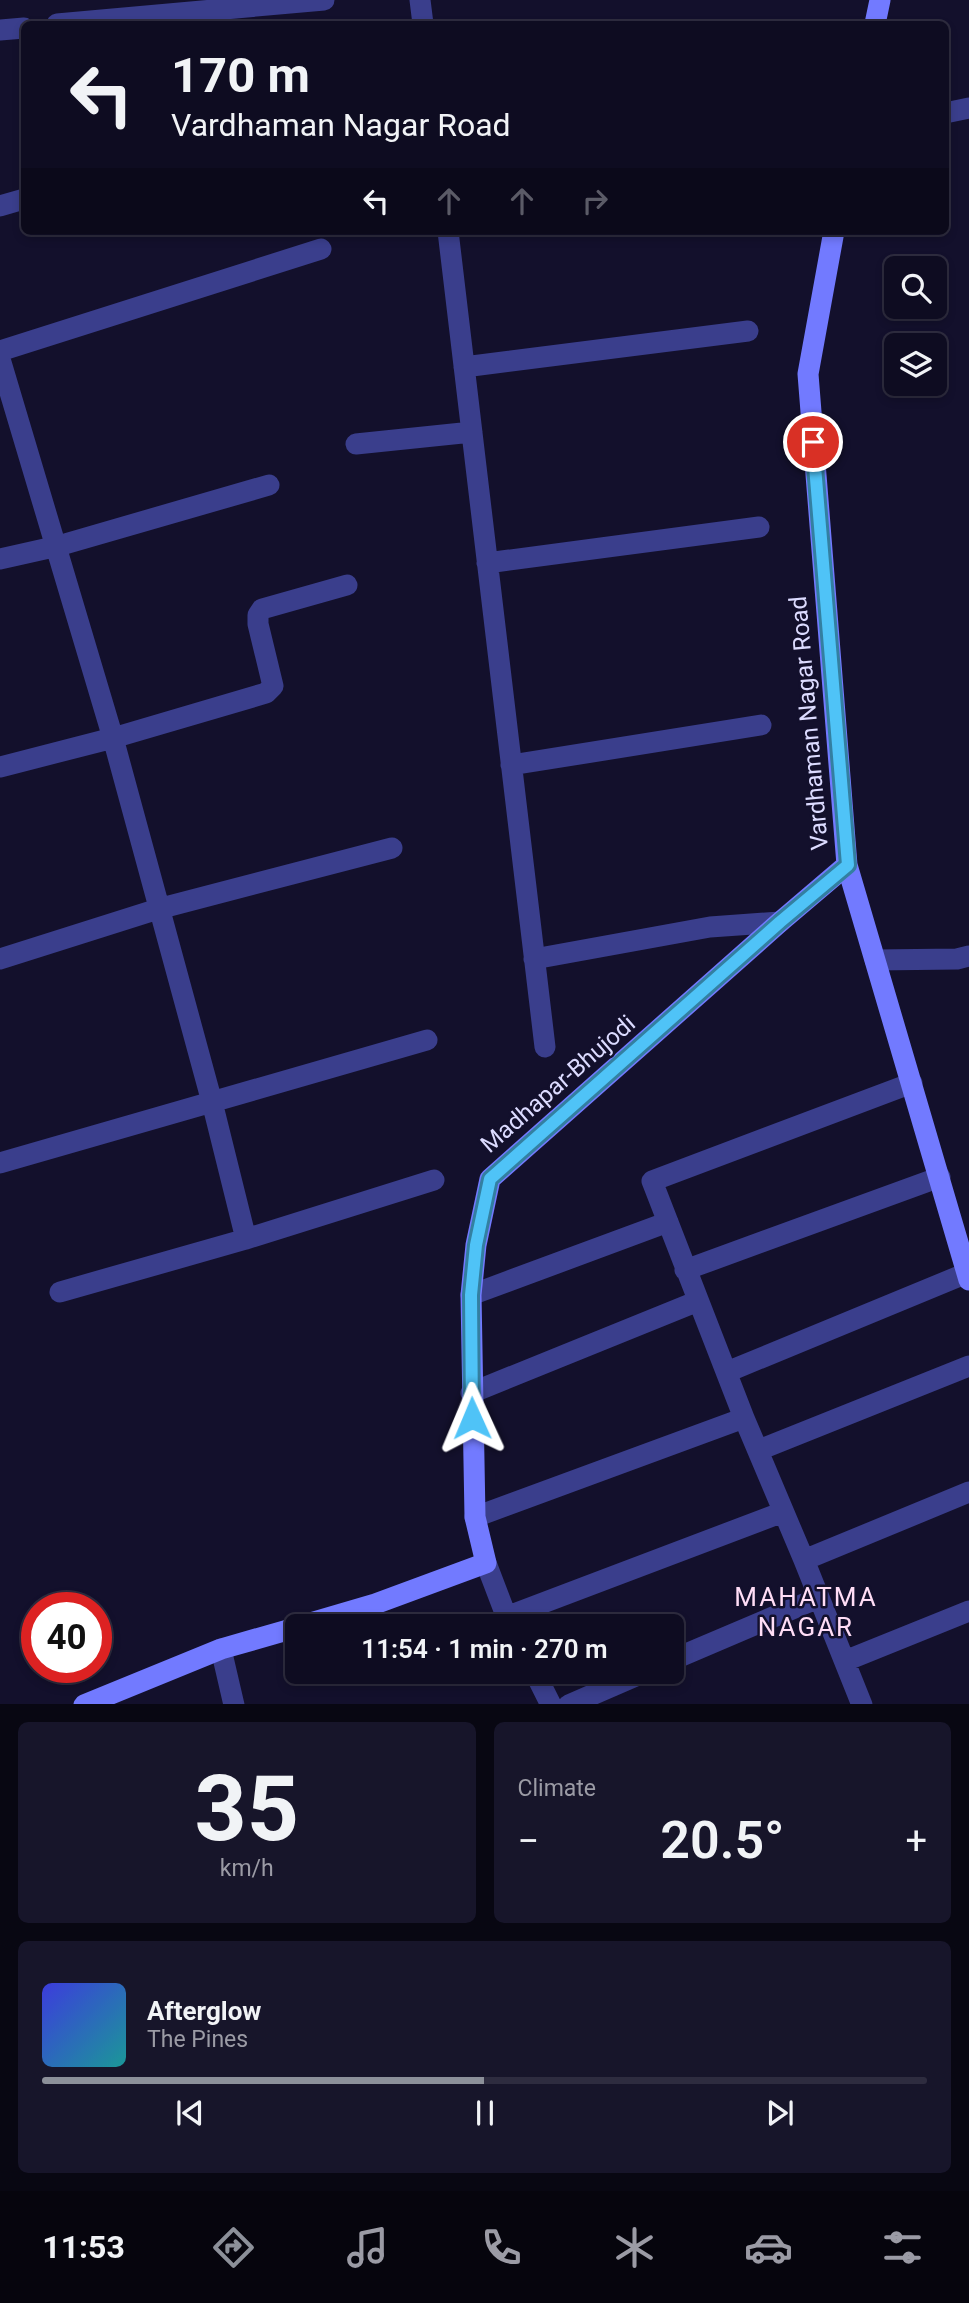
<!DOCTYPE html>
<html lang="en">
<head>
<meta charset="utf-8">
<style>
  :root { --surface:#0e0c21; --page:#17152a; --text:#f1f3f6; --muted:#9b9ba5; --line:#2e2c3f; --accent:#8c9099 }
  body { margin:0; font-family:Roboto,sans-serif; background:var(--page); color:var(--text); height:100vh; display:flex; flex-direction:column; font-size:26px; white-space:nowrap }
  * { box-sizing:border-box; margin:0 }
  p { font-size:23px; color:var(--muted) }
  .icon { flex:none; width:38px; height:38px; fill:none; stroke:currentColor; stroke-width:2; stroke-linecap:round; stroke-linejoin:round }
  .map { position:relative; height:1704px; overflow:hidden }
  .drawer { display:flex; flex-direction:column; gap:18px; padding:18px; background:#080712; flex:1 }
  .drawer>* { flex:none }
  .top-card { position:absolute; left:21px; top:21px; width:928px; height:214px; border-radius:10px; box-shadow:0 4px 10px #0003,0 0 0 2px var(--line); background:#0e0c21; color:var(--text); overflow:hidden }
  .tools { position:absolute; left:884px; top:256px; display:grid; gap:14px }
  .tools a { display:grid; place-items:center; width:63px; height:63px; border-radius:10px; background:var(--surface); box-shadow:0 4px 10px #0003,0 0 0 2px var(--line); font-size:35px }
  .speed { position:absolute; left:21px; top:1592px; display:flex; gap:14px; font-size:35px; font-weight:700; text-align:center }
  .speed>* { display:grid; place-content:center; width:91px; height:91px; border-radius:50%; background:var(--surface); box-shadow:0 4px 10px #0003,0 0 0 2px var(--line); line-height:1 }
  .speed .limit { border:10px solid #d22; background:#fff; color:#111 }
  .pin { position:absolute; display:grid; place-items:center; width:60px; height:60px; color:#fff; margin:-30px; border:4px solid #fff; border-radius:50%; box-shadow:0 2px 7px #0007 }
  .me { position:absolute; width:77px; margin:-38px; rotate:359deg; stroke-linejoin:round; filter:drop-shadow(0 0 5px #0008) }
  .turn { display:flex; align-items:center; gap:24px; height:147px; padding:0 35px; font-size:32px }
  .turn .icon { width:91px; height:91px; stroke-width:2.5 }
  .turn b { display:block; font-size:49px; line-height:60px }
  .lanes { display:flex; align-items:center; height:66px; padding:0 35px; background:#0003; justify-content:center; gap:35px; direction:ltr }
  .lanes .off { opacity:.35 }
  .big { font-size:52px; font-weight:600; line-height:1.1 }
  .drawer .tile { flex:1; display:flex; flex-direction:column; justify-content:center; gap:10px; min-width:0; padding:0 24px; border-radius:10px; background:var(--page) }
  .drawer .dial { align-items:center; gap:0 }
  .dial b { font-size:91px; line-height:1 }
  .song { display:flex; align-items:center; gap:21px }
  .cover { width:84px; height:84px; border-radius:10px; background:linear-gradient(135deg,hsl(240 70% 55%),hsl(180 70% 35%)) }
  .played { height:7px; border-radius:4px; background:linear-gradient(90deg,var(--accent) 50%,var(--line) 50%) }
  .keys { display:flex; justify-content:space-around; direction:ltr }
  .heat { display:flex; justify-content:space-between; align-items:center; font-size:38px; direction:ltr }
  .drawer .tiles { flex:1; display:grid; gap:18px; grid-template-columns:1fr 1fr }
  .tile:last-child { grid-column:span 2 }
  .trip { position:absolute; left:285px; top:1614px; width:399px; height:70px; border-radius:10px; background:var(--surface); box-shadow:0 4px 10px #0003,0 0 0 2px var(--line); font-weight:600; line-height:70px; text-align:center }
  .tabs { display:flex; height:112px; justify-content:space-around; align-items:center; background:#06050d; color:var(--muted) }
  .tabs .icon { width:49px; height:49px }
  .tabs .current { color:var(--accent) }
  .tabs b { font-size:32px; color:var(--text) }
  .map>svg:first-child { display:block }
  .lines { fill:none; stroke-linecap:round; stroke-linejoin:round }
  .street { stroke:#3a3e8c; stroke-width:21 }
  .secondary { stroke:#727aff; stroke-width:21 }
  .route-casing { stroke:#337fa1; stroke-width:18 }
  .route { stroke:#4fc3f7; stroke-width:12 }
  .labels { text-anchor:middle; stroke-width:5; stroke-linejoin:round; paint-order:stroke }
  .street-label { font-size:24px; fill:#dcdbff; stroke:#13102c }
  .neighbourhood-label { font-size:26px; letter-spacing:2px; fill:#ffddf6; stroke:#13102c }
</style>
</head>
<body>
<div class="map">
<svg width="969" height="1705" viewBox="0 0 969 1705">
  <rect width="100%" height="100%" fill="#13102c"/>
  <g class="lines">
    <path class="street" d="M420,0L423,24
      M57,24L324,0
      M0,30L24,28
      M945,113L969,108
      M0,206L24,199
      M448,231L545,1047
      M0,351L321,249
      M0,359L113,738L212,1102L246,1239
      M464,367L748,331
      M356,444L472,432
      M0,559L58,546L269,485
      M487,563L759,527
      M511,765L761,725
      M0,767L113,738L266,693L273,686L258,624V615L262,609L347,585
      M0,959L158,909L392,848
      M534,959L710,927L780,922
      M875,960L957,959L969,956
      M0,1163L427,1040
      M685,1270L940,1177
      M60,1292L246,1239L434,1180
      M471,1295L668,1222
      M727,1372L967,1273
      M471,1393L698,1301
      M759,1450L969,1366
      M475,1517L744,1418
      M804,1560L969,1492
      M486,1563L510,1626
      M506,1617L783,1512
      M221,1649L234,1705
      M672,1660L818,1598
      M845,1661L969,1611
      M534,1671L551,1705
      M569,1705L647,1671
      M862,1705L804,1560L744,1418L652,1181L912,1083"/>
    <path class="secondary" d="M875,24L880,0
      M834,231L808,374L847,865L969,1280
      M300,1626L375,1604L486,1563L475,1517L471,1295L476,1245L490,1179L780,922L847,865
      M84,1705L221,1649L298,1627"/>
  </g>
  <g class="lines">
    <g class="route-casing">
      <path id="route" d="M472,1418L471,1295L476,1245L490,1179L780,922L848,865L813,442"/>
    </g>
    <use href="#route" class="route"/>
  </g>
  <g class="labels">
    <g class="street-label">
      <text transform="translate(809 723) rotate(-95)" y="8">Vardhaman Nagar Road</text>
      <text transform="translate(558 1084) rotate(-41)" y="8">Madhapar-Bhujodi</text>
    </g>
    <g class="neighbourhood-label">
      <text x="806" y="1606">MAHATMA<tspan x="806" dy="30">NAGAR</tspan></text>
    </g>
  </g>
</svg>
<div class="tools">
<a><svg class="icon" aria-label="search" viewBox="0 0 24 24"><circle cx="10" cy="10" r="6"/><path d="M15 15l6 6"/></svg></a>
<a><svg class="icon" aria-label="layers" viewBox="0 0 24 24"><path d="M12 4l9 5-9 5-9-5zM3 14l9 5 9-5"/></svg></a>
</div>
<div class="speed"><div class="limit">40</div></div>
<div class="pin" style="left:813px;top:442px;background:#d93025"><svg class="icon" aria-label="arrive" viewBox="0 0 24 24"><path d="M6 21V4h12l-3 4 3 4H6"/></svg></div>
<svg class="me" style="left:472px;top:1418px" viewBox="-20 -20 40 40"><path d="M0-17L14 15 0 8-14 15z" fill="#4fc3f7" stroke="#fff" stroke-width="4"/></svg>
<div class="trip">11:54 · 1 min · 270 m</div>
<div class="top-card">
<div class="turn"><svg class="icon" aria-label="left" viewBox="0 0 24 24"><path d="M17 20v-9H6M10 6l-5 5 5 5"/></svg><div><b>170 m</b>Vardhaman Nagar Road</div></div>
<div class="lanes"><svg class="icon" aria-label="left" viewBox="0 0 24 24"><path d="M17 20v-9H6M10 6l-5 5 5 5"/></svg><svg class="icon off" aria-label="ahead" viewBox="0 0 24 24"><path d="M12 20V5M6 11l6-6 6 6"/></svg><svg class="icon off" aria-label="ahead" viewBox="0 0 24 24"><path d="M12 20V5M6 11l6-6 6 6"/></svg><svg class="icon off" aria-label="right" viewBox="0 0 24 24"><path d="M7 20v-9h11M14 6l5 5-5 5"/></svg></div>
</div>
</div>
<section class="drawer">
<div class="tiles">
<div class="tile dial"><b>35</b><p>km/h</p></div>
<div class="tile"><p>Climate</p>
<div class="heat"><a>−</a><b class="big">20.5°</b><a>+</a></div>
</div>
<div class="tile">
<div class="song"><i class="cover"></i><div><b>Afterglow</b><p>The Pines</p></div></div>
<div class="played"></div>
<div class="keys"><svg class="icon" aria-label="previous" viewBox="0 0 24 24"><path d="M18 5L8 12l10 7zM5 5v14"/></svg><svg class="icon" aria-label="pause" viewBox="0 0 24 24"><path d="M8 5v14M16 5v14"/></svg><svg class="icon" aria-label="next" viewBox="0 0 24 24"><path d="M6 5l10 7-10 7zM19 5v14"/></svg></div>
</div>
</div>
</section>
<nav class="tabs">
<b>11:53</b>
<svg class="icon current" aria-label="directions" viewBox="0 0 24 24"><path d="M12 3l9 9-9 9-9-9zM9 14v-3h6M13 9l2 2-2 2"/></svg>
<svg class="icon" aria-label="music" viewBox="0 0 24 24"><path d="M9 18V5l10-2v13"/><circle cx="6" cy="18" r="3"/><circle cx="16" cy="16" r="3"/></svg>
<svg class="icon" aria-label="phone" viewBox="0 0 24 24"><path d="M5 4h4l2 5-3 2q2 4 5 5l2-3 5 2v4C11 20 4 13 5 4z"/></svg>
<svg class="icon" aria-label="climate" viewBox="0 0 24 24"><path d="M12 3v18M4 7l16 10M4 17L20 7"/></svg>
<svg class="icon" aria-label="car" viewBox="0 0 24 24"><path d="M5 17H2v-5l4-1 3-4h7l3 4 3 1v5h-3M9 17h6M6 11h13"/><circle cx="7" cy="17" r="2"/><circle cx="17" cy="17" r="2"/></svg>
<svg class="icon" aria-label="filters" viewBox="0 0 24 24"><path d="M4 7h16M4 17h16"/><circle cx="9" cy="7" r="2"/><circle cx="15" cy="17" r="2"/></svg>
</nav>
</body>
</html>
